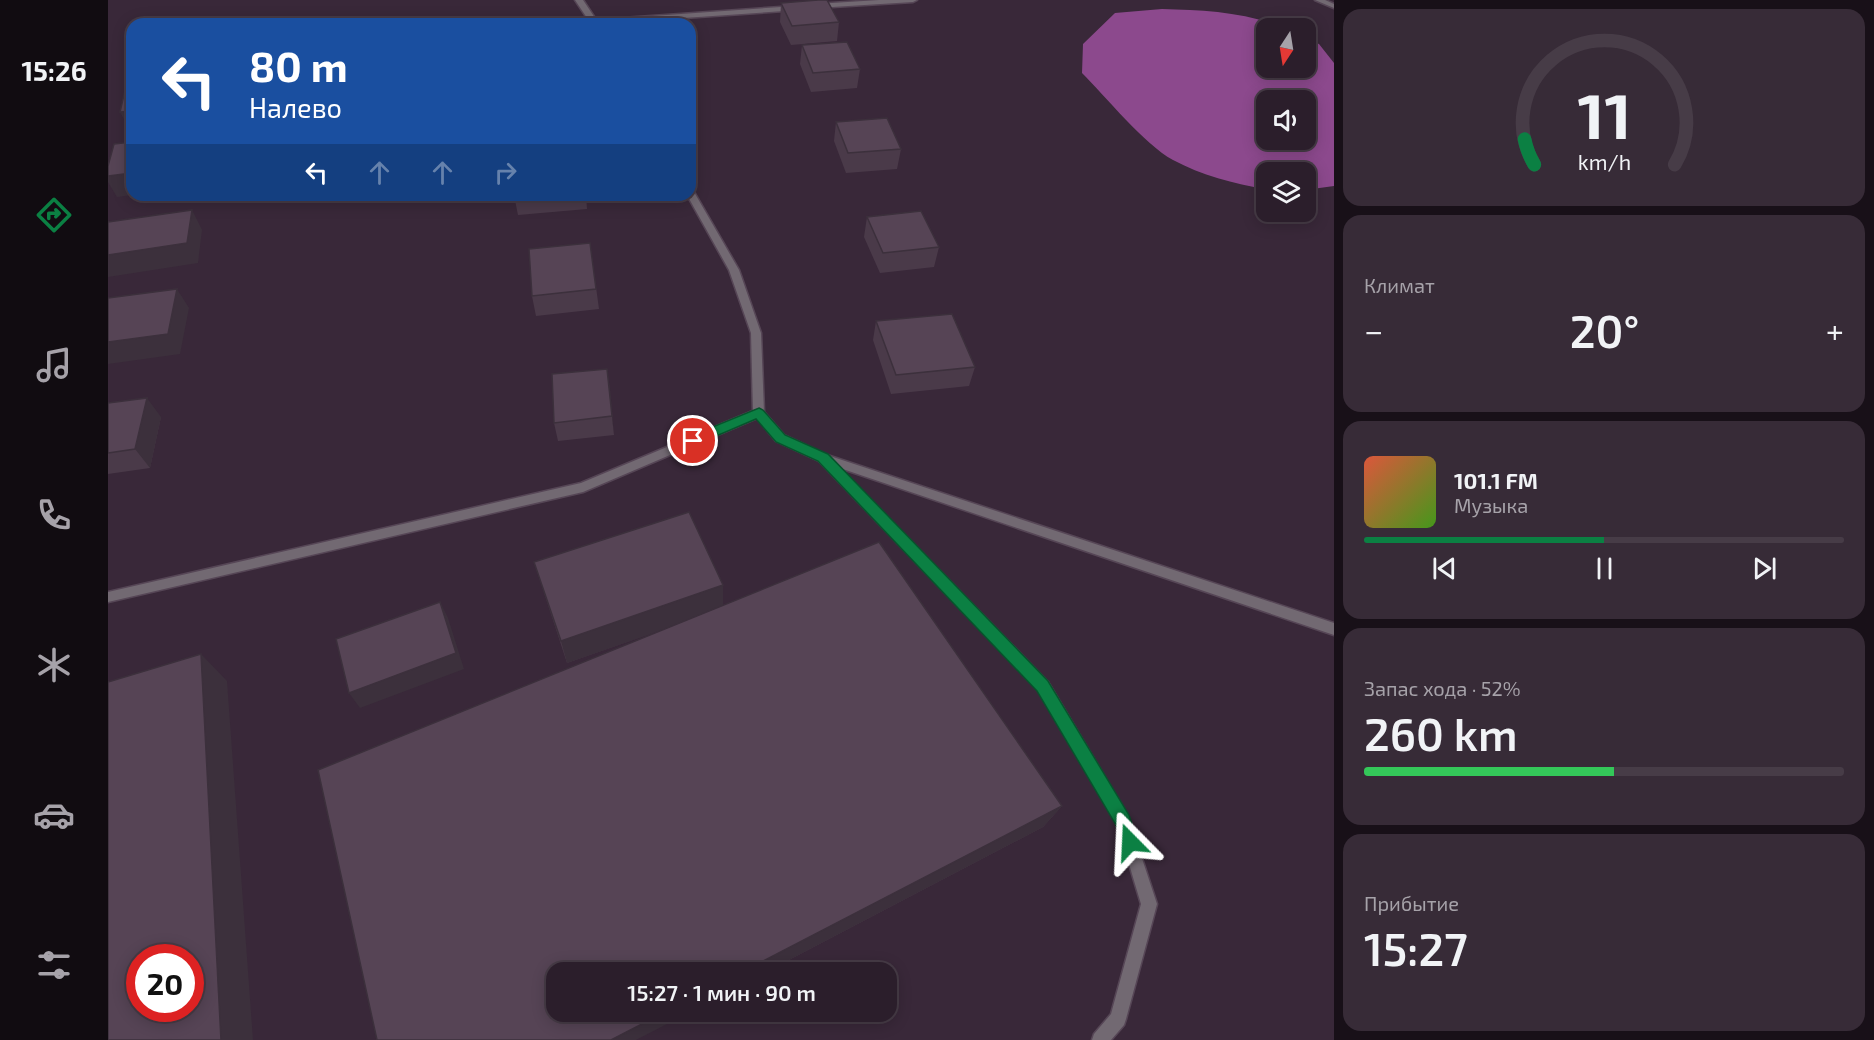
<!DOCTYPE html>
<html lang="ru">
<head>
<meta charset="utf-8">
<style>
  :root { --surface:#2b1e2b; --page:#372b37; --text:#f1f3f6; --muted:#a6a2a9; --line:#473c47; --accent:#0b8043 }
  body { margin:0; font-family:"Exo 2",sans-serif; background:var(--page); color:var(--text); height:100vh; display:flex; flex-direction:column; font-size:22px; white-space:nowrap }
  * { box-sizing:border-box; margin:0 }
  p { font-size:20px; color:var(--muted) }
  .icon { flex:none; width:33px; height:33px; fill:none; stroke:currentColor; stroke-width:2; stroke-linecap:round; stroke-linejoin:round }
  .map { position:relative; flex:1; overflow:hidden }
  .panel { display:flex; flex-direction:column; gap:9px; padding:9px; background:#181018; width:540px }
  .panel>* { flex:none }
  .hud { position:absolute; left:18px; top:18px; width:570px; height:183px; border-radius:18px; box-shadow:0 3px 15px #0003,0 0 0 2px var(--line); background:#1a4fa0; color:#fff; overflow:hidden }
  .needle { width:39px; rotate:192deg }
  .fabs { position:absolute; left:1148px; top:18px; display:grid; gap:12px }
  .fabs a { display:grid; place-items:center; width:60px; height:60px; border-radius:12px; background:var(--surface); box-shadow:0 3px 15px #0003,0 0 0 2px var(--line); font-size:30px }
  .speed { position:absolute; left:18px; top:944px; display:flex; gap:12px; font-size:30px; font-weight:700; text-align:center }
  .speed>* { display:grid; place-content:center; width:78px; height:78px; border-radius:50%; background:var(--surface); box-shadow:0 3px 15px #0003,0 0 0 2px var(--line); line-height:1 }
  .speed .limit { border:9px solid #d22; background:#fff; color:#111 }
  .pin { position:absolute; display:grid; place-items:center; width:51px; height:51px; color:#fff; margin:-26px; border:3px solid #fff; border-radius:50%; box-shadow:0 2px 6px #0007 }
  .me { position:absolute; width:66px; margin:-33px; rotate:339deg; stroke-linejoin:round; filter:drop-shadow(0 0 4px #0008) }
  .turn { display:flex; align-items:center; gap:21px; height:126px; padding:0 24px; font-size:27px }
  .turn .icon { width:78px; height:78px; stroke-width:2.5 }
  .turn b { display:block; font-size:42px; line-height:51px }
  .lanes { display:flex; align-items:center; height:57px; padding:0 24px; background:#0003; justify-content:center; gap:30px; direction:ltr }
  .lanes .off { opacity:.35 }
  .big { font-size:45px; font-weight:600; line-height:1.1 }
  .panel .widget { flex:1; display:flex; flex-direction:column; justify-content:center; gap:9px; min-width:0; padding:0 21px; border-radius:18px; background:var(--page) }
  .panel .dial { align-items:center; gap:0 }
  .dial svg { height:156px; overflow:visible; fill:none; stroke:var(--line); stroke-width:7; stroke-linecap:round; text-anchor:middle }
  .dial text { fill:var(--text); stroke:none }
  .song { display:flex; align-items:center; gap:18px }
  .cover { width:72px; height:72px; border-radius:9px; background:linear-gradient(135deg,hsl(10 70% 55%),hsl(100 70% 35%)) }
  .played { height:6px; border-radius:3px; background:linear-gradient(90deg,var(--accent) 50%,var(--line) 50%) }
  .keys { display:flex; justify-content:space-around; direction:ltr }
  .heat { display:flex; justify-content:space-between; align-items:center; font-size:33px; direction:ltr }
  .charge { height:9px; border-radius:4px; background:linear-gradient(90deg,#34c759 52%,var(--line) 0) }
  .trip { position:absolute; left:438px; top:962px; width:351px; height:60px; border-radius:18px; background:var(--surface); box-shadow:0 3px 15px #0003,0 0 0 2px var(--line); font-weight:600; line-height:60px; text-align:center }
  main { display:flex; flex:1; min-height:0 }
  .tab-bar { display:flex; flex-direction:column; width:108px; justify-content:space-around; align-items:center; background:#110c11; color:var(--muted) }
  .tab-bar .icon { width:42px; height:42px }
  .tab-bar .selected { color:var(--accent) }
  .tab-bar b { font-size:27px; color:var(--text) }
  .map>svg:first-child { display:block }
  .forest { fill:#8c498d; fill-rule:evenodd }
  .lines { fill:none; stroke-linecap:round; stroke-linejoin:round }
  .lane-casing { stroke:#564656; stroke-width:3 }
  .street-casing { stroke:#564656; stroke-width:3 }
  .lane { fill:#726972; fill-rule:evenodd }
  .street { fill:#726972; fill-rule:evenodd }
  .wall { fill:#4a3a49 }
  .shaded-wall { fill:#3c303c }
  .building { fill:#564455; stroke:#3c303c; stroke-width:1.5; fill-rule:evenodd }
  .route { fill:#0b8043; stroke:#07532c; stroke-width:1.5 }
</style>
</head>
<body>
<main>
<nav class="tab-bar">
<b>15:26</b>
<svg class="icon selected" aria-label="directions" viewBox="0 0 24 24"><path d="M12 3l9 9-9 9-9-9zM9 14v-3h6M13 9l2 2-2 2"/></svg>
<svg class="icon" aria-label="music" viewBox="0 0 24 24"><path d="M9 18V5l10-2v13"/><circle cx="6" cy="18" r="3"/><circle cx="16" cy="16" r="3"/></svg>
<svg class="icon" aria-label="phone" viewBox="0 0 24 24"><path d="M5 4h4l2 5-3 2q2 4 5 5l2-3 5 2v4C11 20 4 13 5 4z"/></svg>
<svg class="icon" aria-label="climate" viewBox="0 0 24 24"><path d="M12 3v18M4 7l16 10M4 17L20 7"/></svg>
<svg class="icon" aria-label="car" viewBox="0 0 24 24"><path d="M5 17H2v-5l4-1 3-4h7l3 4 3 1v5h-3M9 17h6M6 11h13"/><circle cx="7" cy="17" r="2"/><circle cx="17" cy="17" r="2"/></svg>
<svg class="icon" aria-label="filters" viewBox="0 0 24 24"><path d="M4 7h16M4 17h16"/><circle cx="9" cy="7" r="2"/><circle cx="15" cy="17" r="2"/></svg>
</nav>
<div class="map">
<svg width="1226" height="1040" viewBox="0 0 1226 1040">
  <rect width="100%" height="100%" fill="#392839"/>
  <path class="forest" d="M1054,9C1095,10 1138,12 1176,28H1158V68H1197V38L1211,44L1226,63V186L1197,190V172H1158V189C1126,184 1093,175 1065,160C1036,144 998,97 974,73L975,44L1007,13ZM1158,100H1197V140H1158Z"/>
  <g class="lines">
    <g class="lane-casing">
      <path id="lane" d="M771,0H809L805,2L708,8L704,6L708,4Z
        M1207,0H1217L1226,4V8Z
        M688,6H691V10L488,24L482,22L486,20Z
        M715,454L719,455L940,682L1020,816L1049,904L1018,1019L1016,1025L1003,1040H984L986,1034L1003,1014L1033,904L1009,824L930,690L711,461L709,458Z"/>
    </g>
    <g class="street-casing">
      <path id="street" d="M467,0H475L491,24H483Z
        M582,189L586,192L631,270L653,333L656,412L676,435L719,455L1226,623V635L711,461L668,441L649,418L475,492L0,602V592L473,483L645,411L643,333L621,270L579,195H582Z"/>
    </g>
    <use href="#lane" class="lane"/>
    <use href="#street" class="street"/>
  </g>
  <path class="wall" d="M673,3L731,22L729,41L683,45L672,22Z
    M694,45L752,69L749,88L703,92L692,64Z
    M728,122L793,149L789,169L738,173L726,141Z
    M406,195H478L479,209L410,215Z
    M759,217L831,247L826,267L772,273L756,237Z
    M482,243L491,309L428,316L424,296Z
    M768,321L867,367L861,386L783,394L765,340Z
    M499,369L506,435L450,441L446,423Z
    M0,403L53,417L42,468L0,474Z
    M426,562L615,585V606L954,806L935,827L658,972H448L556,629L459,663Z"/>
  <path class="shaded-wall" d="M24,111V132H23L12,112Z
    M24,173V195L9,197L0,182V176Z
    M84,210L94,230L90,263L0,277V255Z
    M69,289L81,308L72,354L0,364V342Z
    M499,369L502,388L506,435L504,416Z
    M39,398L53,417L42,468L27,449Z
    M615,585V609L459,663L453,641Z
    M332,602L340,618L356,669L252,708L241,693Z
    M93,654L119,681L145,1040H113Z
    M954,806L935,827L658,972H634Z
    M559,1011H584L528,1040H503Z"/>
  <path class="building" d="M710,0H719L731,22L684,26L673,3Z
    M739,42L752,69L705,73L694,45Z
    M24,85V111L12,112L18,86Z
    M779,118L793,149L740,153L728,122Z
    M24,142V173L0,176V166L6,144Z
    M84,210L79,243L0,255V222Z
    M813,211L831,247L775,253L759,217Z
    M482,243L488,289L424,296L421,249Z
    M69,289L60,334L0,342V298Z
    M844,314L867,367L788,375L768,321Z
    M499,369L504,416L446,423L444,374Z
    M39,398L27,449L0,453V403Z
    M581,512L615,585L453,641L426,562Z
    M771,542L954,806L634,972H448V1011H559L503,1040H269L210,770Z
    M332,602L348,653L241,693L228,639Z
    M93,654L113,1040H0V682ZM32,957H82V1008H32Z"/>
  <path class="route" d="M651,408L655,410L677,435L720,454L940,681L1021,815L1030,842L1028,848L1022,850L1015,848L1008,825L929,691L710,461L668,442L648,419L585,446L578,441L580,437Z"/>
</svg>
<div class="fabs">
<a><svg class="needle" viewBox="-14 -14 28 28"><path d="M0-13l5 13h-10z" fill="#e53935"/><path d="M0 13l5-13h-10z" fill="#a6a2a9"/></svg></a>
<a><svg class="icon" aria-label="sound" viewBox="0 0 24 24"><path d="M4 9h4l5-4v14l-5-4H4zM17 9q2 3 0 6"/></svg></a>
<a><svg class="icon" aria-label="layers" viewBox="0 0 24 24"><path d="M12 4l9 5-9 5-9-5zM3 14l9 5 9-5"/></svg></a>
</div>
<div class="speed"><div class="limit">20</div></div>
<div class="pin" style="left:585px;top:441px;background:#d93025"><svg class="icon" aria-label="arrive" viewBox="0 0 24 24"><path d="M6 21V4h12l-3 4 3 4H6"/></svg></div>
<svg class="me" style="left:1022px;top:842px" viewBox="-20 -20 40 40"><path d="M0-17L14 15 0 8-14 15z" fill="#0b8043" stroke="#fff" stroke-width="4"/></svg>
<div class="trip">15:27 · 1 мин · 90 m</div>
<div class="hud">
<div class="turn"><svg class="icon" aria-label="left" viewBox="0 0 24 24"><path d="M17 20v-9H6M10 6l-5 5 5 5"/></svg><div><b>80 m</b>Налево</div></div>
<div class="lanes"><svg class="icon" aria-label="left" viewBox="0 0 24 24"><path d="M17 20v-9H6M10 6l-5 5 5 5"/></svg><svg class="icon off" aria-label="ahead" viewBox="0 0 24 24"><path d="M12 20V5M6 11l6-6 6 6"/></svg><svg class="icon off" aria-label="ahead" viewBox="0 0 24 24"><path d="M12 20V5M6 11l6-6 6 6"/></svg><svg class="icon off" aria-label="right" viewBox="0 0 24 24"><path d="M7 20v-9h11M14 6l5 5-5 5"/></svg></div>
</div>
</div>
<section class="panel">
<div class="widget dial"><svg viewBox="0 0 100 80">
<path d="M14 69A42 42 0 1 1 86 69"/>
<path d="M14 69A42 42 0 0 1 9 56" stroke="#0b8043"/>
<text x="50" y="56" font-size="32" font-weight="700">11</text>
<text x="50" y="72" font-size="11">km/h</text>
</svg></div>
<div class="widget"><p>Климат</p>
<div class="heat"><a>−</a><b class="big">20°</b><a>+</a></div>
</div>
<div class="widget">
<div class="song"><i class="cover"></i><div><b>101.1 FM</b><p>Музыка</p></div></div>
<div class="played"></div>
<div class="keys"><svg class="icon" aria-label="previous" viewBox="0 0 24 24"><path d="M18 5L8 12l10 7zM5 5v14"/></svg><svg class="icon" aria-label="pause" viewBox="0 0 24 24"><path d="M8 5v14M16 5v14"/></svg><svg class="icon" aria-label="next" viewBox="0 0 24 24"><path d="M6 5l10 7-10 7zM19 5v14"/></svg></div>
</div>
<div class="widget"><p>Запас хода · 52%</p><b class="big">260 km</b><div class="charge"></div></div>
<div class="widget"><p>Прибытие</p><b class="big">15:27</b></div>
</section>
</main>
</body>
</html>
